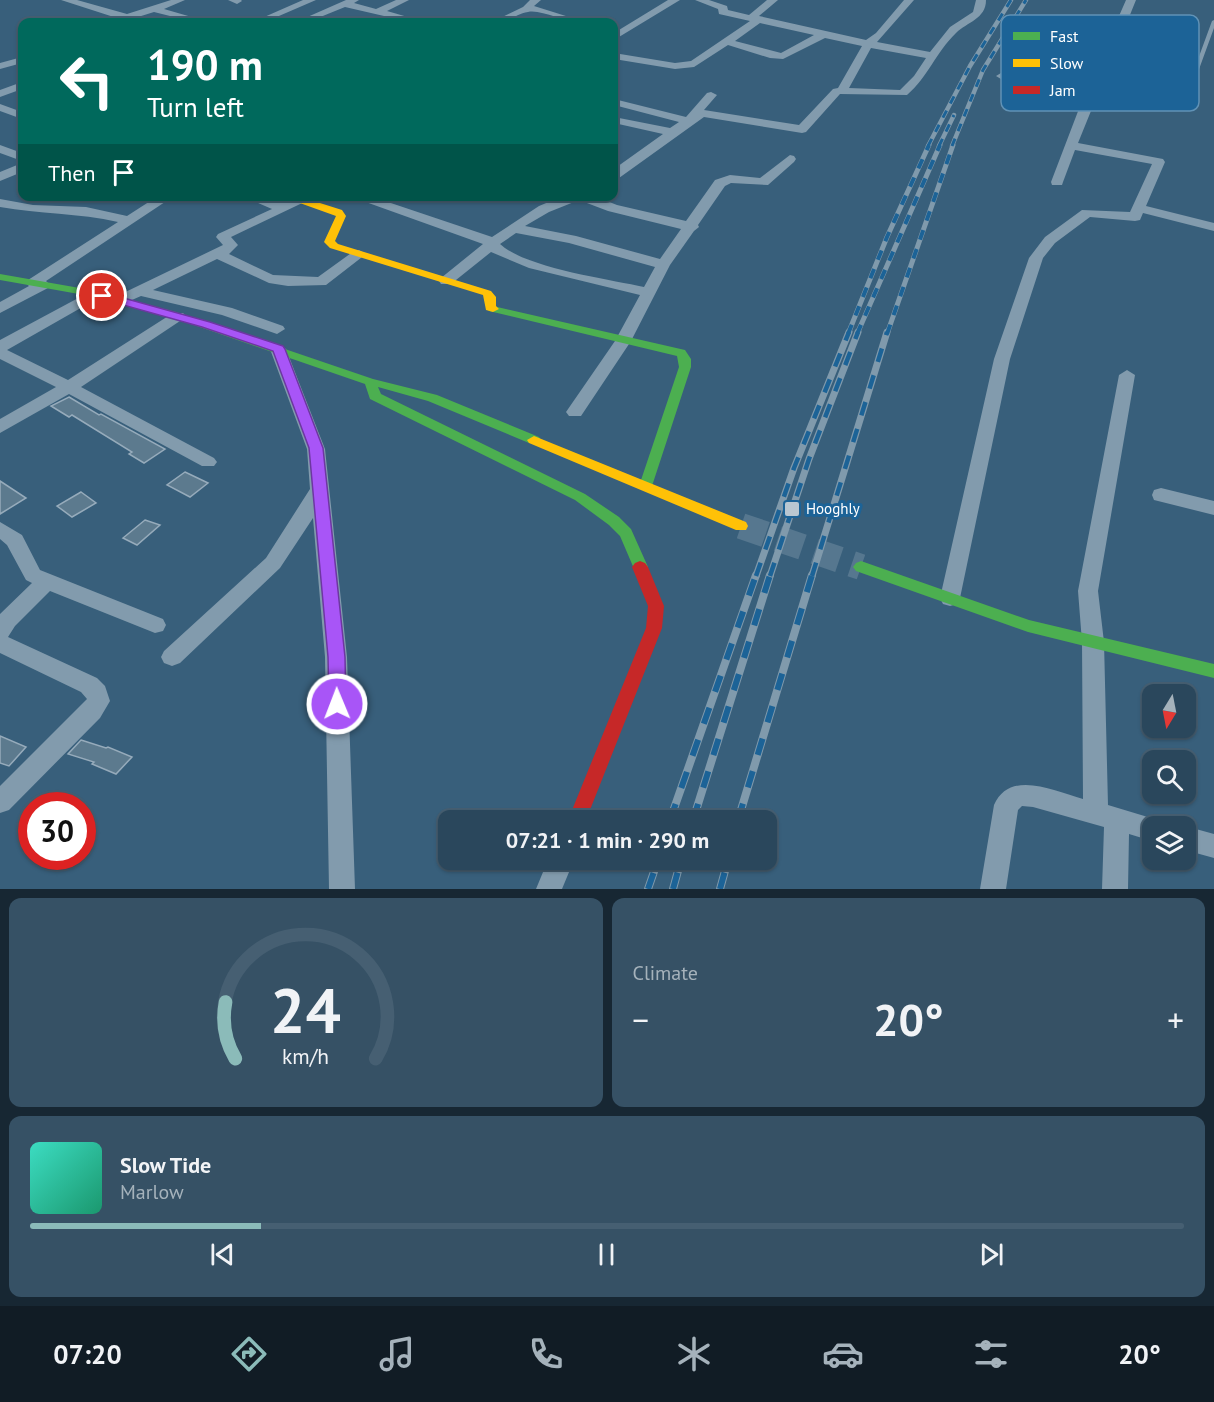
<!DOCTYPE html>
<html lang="en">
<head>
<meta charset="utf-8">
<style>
  :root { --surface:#2a475c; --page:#365165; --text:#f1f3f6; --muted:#a5b2bb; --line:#465f72; --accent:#8bbbb9 }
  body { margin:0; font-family:"PT Sans",sans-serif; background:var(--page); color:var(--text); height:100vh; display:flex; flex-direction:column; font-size:22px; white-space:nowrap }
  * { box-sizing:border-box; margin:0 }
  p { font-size:20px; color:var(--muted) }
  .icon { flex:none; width:33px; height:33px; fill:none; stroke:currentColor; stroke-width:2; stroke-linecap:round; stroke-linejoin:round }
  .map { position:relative; height:889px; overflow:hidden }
  .drawer { display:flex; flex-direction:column; gap:9px; padding:9px; background:#172733; flex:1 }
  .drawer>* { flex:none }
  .top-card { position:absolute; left:18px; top:18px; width:600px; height:183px; border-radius:12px; box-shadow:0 2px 4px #0004,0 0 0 2px var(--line); background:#00695c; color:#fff; overflow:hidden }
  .needle { width:39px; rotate:190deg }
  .controls { position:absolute; left:1142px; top:684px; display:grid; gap:12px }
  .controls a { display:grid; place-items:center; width:54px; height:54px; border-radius:12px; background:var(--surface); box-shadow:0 2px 4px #0004,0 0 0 2px var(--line); font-size:30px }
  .speed { position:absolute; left:18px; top:792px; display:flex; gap:12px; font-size:30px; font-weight:700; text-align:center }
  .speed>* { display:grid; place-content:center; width:78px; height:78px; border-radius:50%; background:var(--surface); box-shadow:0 2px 4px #0004,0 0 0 2px var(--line); line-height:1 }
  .speed .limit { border:9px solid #d22; background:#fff; color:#111 }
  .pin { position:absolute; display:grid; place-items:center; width:51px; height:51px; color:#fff; margin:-26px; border:3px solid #fff; border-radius:50%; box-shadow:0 2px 6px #0007 }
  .me { position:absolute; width:66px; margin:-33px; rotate:359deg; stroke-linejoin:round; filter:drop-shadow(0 0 4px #0008) }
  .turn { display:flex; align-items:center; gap:21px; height:126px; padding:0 30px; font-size:27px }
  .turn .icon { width:78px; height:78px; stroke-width:2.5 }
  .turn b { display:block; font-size:42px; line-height:51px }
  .then { display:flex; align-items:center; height:57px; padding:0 30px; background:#0003; gap:12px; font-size:22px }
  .big { font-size:45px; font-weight:600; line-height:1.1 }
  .drawer .card { flex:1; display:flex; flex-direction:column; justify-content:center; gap:9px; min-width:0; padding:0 21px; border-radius:12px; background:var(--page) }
  .drawer .dial { align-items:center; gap:0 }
  .dial svg { height:156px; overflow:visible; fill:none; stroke:var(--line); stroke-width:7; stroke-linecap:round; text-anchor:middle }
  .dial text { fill:var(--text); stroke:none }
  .song { display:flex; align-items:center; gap:18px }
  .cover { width:72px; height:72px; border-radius:9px; background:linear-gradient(135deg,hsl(170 70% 55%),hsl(160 70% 35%)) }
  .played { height:6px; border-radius:3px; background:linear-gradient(90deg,var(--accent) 20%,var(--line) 20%) }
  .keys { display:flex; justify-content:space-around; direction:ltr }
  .heat { display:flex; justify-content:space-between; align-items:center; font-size:33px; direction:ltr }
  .drawer .tiles { flex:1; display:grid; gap:9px; grid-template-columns:1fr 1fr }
  .card:last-child { grid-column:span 2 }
  .trip { position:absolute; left:438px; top:810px; width:339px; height:60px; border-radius:12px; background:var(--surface); box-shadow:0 2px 4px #0004,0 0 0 2px var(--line); font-weight:600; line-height:60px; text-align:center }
  .menu { display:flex; height:96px; justify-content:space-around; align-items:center; background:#111c25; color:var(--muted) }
  .menu .icon { width:42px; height:42px }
  .menu .active { color:var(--accent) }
  .menu b { font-size:27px; color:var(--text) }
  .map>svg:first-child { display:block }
  .building { fill:#5c7a8e; stroke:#96abbb; stroke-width:1.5 }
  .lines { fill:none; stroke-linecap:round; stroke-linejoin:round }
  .secondary-tunnel { stroke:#56778f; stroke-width:26; stroke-dasharray:26 13; stroke-linecap:butt }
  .lane { fill:#829bad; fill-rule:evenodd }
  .street { fill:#829bad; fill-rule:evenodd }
  .fast { fill:#4caf50; fill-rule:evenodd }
  .slow { fill:#ffc107; fill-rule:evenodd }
  .jam { fill:#c62828; fill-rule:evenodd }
  .rail-far3-casing { stroke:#809aac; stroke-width:4.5 }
  .rail-far2-casing { stroke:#809aac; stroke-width:5 }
  .rail-far1-casing { stroke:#809aac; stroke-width:7 }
  .rail-casing { stroke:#809aac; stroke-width:8 }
  .rail-far3 { stroke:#1c6397; stroke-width:3; stroke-dasharray:8; stroke-linecap:butt }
  .rail-far2 { stroke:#1c6397; stroke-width:4; stroke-dasharray:10; stroke-linecap:butt }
  .rail-far1 { stroke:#1c6397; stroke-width:4.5; stroke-dasharray:14; stroke-linecap:butt }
  .rail { stroke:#1c6397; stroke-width:6; stroke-dasharray:17; stroke-linecap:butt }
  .route { fill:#a855f7; stroke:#6d37a1; stroke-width:1.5 }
  .poi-dot { fill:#b9c7d1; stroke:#1c6397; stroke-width:2 }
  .labels { text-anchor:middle; stroke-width:6; stroke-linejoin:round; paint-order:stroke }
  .poi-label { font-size:15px; fill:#fff; stroke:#1c6397; text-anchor:start }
  .key { fill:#1c6397; stroke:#6092b6; stroke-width:1.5 }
  .key-label { font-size:16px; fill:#fff }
</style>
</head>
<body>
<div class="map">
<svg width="1214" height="889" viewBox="0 0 1214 889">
  <rect width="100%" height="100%" fill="#385f7b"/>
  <path class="building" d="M69,397L99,415L101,414L165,449L144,463L129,454L132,452L72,415L69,417L51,406Z
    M185,472L208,483L190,497L167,485Z
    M0,481L26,498L0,514Z
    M81,492L96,503L72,517L57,506Z
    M145,520L160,525L137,545L123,538Z
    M0,736L26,747L9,766L0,763Z
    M81,740L106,748L108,747L132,757L116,774L92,764L94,762L68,754Z"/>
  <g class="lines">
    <path class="secondary-tunnel" d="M741,526L861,567"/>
    <path class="lane" d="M1214,20V28L1194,83L1189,85L1101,71L1098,69L1101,67L1190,81L1212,21Z"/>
    <path class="street" d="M61,0H77L127,14L171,0H185L164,9L209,22H194L154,12L138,17L148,20L149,22L123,20Z
      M228,0H241L242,1L237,4Z
      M303,0H316L265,22H253Z
      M346,0H359L354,3L376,9L396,0H409L387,11L425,22H410L345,7L308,22H296Z
      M530,0H541L534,6L585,22C566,24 542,9 528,12C515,14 507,24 492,22L523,7Z
      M668,0H680L614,40V33Z
      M695,0H709L727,6L728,10L749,15L767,0H778L759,16L866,40L876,33L904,0H914L877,42L930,52L950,27L973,12L976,0H986C986,19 967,22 956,33C936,52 928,77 907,95L840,94L806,132L802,133L704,117L619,178L614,179V169L663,134L614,123V117L670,128L679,122L614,105V99L686,117L707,93L711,92L717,95L704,110L799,125L833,89L838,88L862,46L825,38L783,59L770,58L728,45L694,67L675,69L614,59V53L675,63L691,61L750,21L719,14L718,9ZM760,23L814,35L781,53L735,41ZM871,48L926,58L914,76L900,90L849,88Z
      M1126,0H1136L1078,143L1163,159L1165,162L1146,206L1214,223V231L1143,213L1140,220L1135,221L1090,217L1055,243L1043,258L1010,359L960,598L957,604L950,606L943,604L940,598L994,359L1029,258L1045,237L1082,210L1130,212L1152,164L1075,150L1063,182L1062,185H1052L1051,182L1085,93L1001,79L996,76L1001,73L1088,87Z
      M22,57V63L0,69V63Z
      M22,82V89L0,97V90Z
      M0,104L22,112V119L0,111Z
      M0,145L22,153V161L0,153Z
      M790,155L794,156L796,159L794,162L768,185L731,183L725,186L698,225L699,227L694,231L670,265L631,341L581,416H569L566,412L615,341L640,295L529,268L491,252L451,284H441L439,281L441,278L483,244L349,196H370L492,237L539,206L563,196H594L617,205L686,221L715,180L730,175L760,178ZM579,200L608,211L681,229L660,259L576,236L525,226L549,212ZM516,233L569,243L655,267L644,287C608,279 526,268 500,244Z
      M22,163V172L0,181V172Z
      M158,196H174L46,281L50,285L48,288L0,313V302L29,286L26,283L28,280L118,222C79,213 39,214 0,207V199L33,205L86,207L127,216Z
      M242,196H262L283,203L299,196H317L231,237L238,245L229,254L273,275L318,277L354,251L359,250L366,254L326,285L288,286L269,283L217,259L153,290L232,308L283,326L285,329L277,334L222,315L141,296L125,303H115L112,300L115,297L223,245L216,237L218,234L272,209Z
      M95,289L100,291L103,294L100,297L7,350L68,380L173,313H183L186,316L183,319L81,387L214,458L217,462L214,466H202L69,394L0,433V419L56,387L0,359V340Z
      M278,344L286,349L325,449L347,657L355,889H329L325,657L313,518L280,568L180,663L172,666L164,663L161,657L164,651L266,558L310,489L307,449L270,349Z
      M1127,370L1135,375L1098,591L1104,642L1108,805L1161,821L1164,826H1152V841L1129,834L1128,889H1102L1104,827L1033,807L1022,806L1018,810L1006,889H980L994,805C1010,769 1054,791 1083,799L1082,642L1078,591L1119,375Z
      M1161,488L1214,501V515L1154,500L1152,495L1154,490Z
      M0,522L22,535L40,570L163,619L166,625L163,631L155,633L50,591L15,626L8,637L97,678L105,686L110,701L100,718L9,810L0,813V786L87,699L81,692L0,653V614L32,583L26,580L7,545L0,539Z
      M1184,826H1185L1214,834V858L1185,850Z
      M548,860H574L562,889H536Z"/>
    <path class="fast" d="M0,274L91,290L176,312L373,379L437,395L539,437L541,440L539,443H529L428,401L378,387L381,394L585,494L619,517L631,529L648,567L645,571H635L620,536L609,525L575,500L370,399L365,384L168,316L90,296L0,280Z
      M493,306L685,350L691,359V367L651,489H641L639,486L679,367L677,356L489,311L487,309Z
      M861,561L1029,620L1214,664V678L1028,632L856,571L853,567L856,563Z"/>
    <path class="slow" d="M301,197L342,210L346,216L335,241L338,244L491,291L496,297V306L499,309L493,312L486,310L483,295L330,248L324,242L336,216L297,202L296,200Z
      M534,436L746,522L748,526L746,530H736L529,443L527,440Z"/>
    <path class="jam" d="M640,561L645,563L648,567L664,606L662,628L586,820H568L646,628L648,606L632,567L635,563Z"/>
    <g class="rail-far3-casing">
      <path id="rail-far3" d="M928,146L970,66L1011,0
        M939,146L954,115
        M952,146L983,70L1026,0"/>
    </g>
    <g class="rail-far2-casing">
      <path id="rail-far2" d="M848,334L887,237L929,145
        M857,334L940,145
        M887,334L953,145"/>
    </g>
    <g class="rail-far1-casing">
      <path id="rail-far1" d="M756,576L794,468L849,332
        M770,576L809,459L858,332
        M812,576L887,332"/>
    </g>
    <g class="rail-casing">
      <path id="rail" d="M670,820L756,575
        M693,820L770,575
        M738,820L812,575
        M648,889L658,860
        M673,889L681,860
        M720,889L728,860"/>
    </g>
    <use href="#rail-far3" class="rail-far3"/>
    <use href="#rail-far2" class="rail-far2"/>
    <use href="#rail-far1" class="rail-far1"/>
    <use href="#rail" class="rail"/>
  </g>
  <path class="route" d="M102,292L210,322L283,346L285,349L323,448L345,657L346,704L344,709L337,711L331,709L329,704L328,657L309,448L273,351L202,327L98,298V293Z"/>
  <rect class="poi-dot" x="784" y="501" width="16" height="16" rx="3"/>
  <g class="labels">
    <g class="poi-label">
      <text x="806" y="514">Hooghly</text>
    </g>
  </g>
  <rect x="1001" y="15" width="198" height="96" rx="9" class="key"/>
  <rect x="1013" y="32" width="27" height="8" fill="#4caf50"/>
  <rect x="1013" y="59" width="27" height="8" fill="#ffc107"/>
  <rect x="1013" y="86" width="27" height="8" fill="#c62828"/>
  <g class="key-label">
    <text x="1050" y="42">Fast</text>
    <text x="1050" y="69">Slow</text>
    <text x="1050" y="96">Jam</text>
  </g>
</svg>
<div class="controls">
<a><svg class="needle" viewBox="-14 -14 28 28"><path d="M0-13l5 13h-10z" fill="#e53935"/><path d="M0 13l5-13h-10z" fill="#a5b2bb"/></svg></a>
<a><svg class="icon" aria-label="search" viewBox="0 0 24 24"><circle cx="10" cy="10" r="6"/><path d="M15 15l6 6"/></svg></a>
<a><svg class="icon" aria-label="layers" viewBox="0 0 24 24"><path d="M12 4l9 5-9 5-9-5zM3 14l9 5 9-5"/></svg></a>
</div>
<div class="speed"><div class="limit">30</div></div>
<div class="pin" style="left:102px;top:296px;background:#d93025"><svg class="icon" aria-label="arrive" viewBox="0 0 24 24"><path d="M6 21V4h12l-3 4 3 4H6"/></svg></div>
<svg class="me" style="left:337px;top:704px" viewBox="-20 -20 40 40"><circle r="17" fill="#a855f7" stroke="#fff" stroke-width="3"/><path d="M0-11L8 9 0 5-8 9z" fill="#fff"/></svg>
<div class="trip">07:21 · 1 min · 290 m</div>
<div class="top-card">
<div class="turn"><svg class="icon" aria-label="left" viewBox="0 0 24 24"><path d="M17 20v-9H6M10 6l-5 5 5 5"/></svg><div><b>190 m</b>Turn left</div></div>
<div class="then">Then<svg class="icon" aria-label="arrive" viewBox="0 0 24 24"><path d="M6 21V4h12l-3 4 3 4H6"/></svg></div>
</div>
</div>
<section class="drawer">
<div class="tiles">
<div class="card dial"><svg viewBox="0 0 100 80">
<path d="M14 69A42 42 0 1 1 86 69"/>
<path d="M14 69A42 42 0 0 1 9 40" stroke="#8bbbb9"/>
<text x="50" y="56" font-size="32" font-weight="700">24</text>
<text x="50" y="72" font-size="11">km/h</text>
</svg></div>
<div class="card"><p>Climate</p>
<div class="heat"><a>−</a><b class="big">20°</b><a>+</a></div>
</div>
<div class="card">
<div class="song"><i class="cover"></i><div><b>Slow Tide</b><p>Marlow</p></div></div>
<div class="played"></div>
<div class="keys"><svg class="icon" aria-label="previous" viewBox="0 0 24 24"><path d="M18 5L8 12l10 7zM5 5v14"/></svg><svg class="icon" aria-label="pause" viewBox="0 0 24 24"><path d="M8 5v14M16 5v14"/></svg><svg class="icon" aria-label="next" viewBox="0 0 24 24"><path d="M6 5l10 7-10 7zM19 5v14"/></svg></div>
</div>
</div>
</section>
<nav class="menu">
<b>07:20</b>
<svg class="icon active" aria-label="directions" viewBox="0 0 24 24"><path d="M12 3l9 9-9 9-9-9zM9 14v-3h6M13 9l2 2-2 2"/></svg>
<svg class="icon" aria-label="music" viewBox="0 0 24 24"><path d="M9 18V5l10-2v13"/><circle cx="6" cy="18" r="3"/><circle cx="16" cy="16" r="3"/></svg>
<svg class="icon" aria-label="phone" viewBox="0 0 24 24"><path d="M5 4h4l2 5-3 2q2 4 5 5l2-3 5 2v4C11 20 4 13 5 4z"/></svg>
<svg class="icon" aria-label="climate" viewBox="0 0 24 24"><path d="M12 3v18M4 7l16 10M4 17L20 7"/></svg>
<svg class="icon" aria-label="car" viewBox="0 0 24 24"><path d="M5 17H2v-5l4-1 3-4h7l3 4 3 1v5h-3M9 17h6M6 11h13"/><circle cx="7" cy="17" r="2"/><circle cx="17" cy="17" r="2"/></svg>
<svg class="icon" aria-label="filters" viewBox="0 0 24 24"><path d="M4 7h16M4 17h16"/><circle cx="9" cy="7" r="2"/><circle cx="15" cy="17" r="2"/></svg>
<b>20°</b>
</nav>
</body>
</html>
